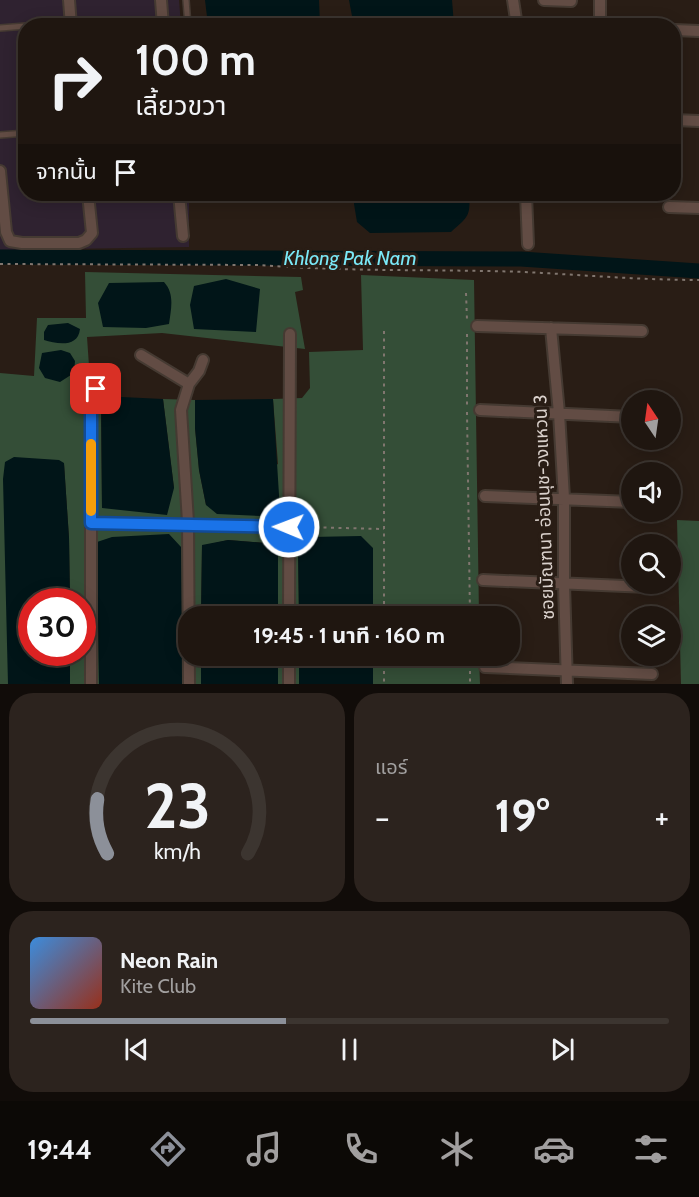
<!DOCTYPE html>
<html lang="th">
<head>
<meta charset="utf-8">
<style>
  :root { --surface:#1f1610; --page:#2c231e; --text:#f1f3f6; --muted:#a19f9f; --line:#3c3530; --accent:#8c9099 }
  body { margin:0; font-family:Cabin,"Noto Sans Thai",sans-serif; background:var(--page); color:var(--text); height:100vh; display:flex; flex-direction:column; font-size:22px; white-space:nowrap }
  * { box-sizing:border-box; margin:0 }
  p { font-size:20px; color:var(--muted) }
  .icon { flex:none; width:33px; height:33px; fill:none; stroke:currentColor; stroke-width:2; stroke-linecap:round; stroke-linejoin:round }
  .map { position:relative; height:684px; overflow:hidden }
  .panel { display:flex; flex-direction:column; gap:9px; padding:9px; background:#110c09; flex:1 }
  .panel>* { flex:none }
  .guide { position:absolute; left:18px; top:18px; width:663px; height:183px; border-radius:24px; box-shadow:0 3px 15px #0003,0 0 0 2px var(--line); background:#1f1610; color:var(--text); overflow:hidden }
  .needle { width:39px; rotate:347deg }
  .tools { position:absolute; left:621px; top:390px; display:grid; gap:12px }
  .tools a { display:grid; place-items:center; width:60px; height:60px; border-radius:50%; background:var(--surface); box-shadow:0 3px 15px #0003,0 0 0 2px var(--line); font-size:30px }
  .speed { position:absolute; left:18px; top:588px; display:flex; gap:12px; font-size:30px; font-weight:700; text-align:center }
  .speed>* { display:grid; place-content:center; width:78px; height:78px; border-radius:50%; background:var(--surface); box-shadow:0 3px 15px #0003,0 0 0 2px var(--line); line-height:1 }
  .speed .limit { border:9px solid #d22; background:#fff; color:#111 }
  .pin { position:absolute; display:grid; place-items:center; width:51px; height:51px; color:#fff; margin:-26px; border-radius:12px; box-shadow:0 3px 9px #0006 }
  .me { position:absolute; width:66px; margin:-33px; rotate:271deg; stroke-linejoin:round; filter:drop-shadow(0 0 4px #0008) }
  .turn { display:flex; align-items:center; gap:21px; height:126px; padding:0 18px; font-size:27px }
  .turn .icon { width:78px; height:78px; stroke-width:2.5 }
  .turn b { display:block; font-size:42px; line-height:51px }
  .then { display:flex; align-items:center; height:57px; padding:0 18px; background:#0003; gap:12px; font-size:22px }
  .big { font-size:45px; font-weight:700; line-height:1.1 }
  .panel .tile { flex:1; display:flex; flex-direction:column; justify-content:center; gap:9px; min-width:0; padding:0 21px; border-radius:24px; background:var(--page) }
  .panel .dial { align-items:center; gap:0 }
  .dial svg { height:156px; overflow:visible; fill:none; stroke:var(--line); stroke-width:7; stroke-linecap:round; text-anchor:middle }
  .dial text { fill:var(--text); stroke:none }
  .song { display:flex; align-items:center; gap:18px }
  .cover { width:72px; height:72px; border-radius:9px; background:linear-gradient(135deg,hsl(210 70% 55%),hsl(10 70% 35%)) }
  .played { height:6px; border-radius:3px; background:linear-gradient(90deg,var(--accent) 40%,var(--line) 40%) }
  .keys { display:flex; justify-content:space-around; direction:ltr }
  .heat { display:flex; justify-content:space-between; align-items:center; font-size:33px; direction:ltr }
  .panel .tiles { flex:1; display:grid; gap:9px; grid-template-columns:1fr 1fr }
  .tile:last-child { grid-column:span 2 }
  .trip { position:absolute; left:178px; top:606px; width:342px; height:60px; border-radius:24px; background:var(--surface); box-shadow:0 3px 15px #0003,0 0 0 2px var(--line); font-weight:700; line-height:60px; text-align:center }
  .menu { display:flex; height:96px; justify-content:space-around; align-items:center; background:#0c0906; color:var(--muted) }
  .menu .icon { width:42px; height:42px }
  .menu .active { color:var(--accent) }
  .menu b { font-size:27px; color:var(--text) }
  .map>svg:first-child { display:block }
  .industrial { fill:#2f2230 }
  .green { fill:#344e37 }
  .water { fill:#011518 }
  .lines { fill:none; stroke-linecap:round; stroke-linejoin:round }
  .canal { stroke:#011518; stroke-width:15 }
  .service-casing { stroke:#453a32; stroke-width:8 }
  .minor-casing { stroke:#453a32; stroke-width:14 }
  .path { stroke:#80766f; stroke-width:2; stroke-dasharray:3 4.5; stroke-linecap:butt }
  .service { stroke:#624c44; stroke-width:5 }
  .minor { stroke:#624c44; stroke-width:10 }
  .route-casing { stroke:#114b97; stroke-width:15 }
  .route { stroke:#1a73e8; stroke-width:10 }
  .slow { stroke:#f59e0b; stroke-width:10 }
  .labels { text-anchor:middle; stroke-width:6; stroke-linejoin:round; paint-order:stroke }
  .street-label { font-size:18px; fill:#dad1cc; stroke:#291d15 }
  .water-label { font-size:20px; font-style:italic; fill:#7ae9f8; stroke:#291d15 }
</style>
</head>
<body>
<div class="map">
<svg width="699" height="684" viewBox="0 0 699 684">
  <rect width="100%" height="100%" fill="#291d15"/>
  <path class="industrial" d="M0,0H179L181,25L26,26V194H189V247L0,250Z"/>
  <path class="green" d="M85,272L301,277L303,290L295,292L305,349L162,333L87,337L91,395L101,396L102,508L174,488L163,399L195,400V428L199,470L206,505L278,464L273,399L302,398L310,388L309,352L363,350L361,275L474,280L479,616H373V548L298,546L299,616H278V552L265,543L228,540L202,546L201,616H189V656H201V684H183L181,547L97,542L99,684H70V653L82,652V602L70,601L69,538L64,464L8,684H0V373L34,376L37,318H86Z
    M677,520L699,521V684H681Z
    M278,656H299V684H278Z
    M373,656H479L480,684H373Z"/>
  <path class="water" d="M205,0H319L320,25H208Z
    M349,0H452L454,25H351L352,16Z
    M355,194H469C471,217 467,217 451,232L370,233L357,222L354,204Z
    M226,279L260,289L256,332L194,329L190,305L194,286Z
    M164,282C175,294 171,309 169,324L146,328L103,327L98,303L109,283Z
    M68,323L80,329C78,348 57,344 44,340V332L48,325Z
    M61,350L70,353L75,361L74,373L60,382L45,378L39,368L42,353Z
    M101,396L163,399L174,488L167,515L102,508Z
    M273,399L280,511L262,516L217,514L206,505L199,470L195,428V400Z
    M14,457L59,460L64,463L69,538L70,601L32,602V652L70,653V684H8L3,479L5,462Z
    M169,534L181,547L183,684H99L97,542L112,537Z
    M361,536L373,548V616H299L298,546L311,537Z
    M228,540L265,543L278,553V616H201L202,545Z
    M201,656H278V684H201Z
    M299,656H373V684H299Z"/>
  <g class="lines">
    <path class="canal" d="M0,257L521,259L699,271"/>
    <g class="service-casing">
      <path id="service" d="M186,0L188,26
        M29,26L71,22
        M0,28L26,26
        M0,135L26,133"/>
    </g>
    <g class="minor-casing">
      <path id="minor" d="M69,0L71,26
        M161,0L163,26
        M513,0L517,26
        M544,0L571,1
        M600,0V26
        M674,30L699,31
        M674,120L699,121
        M0,171L6,232L10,241L22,243H79L86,240L92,233L88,194
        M179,194L183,236
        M526,194L528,244
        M669,207L699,208
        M477,326L642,331
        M551,328L559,413L564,498V584L567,684
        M141,355L189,384
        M480,410L632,417
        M485,496L632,502
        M91,523L289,527
        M483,580L648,587
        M289,616L290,334
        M485,667L652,674
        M91,684V408L96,389
        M189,684L188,522L181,410L189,384L199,371L203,360
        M289,684V656"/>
    </g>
    <path class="path" d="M0,264L259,265C348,272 437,269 525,272C583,275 641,280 699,280
      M466,293L467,320
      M384,331V616
      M467,334V407
      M467,412L470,616
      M301,527L384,529
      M384,656V684
      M470,656V684"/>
    <use href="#service" class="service"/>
    <use href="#minor" class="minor"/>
  </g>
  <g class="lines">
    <g class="route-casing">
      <path id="route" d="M96,389L91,408V523L289,527"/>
    </g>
    <use href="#route" class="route"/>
    <path class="slow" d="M91,511V444"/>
  </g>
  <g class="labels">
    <g class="street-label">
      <text transform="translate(544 507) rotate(-92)" y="6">ซอยมัณฑนา อ่อนนุช-วงแหวน 3</text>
    </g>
    <g class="water-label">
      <text x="350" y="265">Khlong Pak Nam</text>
    </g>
  </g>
</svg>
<div class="tools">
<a><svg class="needle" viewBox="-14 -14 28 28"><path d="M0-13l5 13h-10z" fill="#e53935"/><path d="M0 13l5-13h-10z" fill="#a19f9f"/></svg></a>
<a><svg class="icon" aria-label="sound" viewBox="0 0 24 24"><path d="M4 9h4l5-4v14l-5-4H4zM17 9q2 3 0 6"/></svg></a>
<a><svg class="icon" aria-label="search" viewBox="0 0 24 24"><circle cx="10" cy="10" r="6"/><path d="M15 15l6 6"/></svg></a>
<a><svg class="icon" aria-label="layers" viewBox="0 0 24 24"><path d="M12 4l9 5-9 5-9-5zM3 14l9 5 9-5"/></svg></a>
</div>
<div class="speed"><div class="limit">30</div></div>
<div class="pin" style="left:96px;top:389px;background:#d93025"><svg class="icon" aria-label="arrive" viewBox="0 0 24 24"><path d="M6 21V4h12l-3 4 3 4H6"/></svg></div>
<svg class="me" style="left:289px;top:527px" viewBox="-20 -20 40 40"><circle r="17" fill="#1a73e8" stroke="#fff" stroke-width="3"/><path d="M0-11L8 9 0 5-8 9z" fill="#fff"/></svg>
<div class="trip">19:45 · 1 นาที · 160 m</div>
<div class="guide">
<div class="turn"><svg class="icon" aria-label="right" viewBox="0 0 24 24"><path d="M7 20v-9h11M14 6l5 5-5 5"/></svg><div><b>100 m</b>เลี้ยวขวา</div></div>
<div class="then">จากนั้น<svg class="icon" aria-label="arrive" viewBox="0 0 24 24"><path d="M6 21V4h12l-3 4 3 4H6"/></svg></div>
</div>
</div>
<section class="panel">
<div class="tiles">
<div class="tile dial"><svg viewBox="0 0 100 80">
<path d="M14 69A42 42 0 1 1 86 69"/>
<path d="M14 69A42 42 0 0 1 9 41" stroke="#8c9099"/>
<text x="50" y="56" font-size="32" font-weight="700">23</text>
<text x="50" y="72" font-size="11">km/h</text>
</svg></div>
<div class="tile"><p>แอร์</p>
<div class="heat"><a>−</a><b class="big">19°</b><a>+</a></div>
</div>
<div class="tile">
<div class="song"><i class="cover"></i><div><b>Neon Rain</b><p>Kite Club</p></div></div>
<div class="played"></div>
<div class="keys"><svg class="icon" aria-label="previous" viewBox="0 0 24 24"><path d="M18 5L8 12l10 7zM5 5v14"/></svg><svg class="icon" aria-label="pause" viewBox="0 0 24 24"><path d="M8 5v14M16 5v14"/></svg><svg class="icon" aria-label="next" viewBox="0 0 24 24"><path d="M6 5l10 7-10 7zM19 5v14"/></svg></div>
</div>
</div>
</section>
<nav class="menu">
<b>19:44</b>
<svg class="icon active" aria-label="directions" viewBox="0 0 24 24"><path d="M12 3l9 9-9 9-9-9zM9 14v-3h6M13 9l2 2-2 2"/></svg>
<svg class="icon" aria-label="music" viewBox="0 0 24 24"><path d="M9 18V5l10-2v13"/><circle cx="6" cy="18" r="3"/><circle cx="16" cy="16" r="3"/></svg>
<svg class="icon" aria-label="phone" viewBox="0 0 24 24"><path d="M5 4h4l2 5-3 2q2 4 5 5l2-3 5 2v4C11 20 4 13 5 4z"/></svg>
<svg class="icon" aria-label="climate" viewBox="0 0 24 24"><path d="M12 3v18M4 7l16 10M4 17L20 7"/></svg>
<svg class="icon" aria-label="car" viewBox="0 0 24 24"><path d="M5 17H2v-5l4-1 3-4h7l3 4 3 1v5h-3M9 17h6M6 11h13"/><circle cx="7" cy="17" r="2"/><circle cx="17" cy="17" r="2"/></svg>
<svg class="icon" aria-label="filters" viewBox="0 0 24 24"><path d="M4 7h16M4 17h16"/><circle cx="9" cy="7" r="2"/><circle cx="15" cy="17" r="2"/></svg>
</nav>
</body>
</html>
